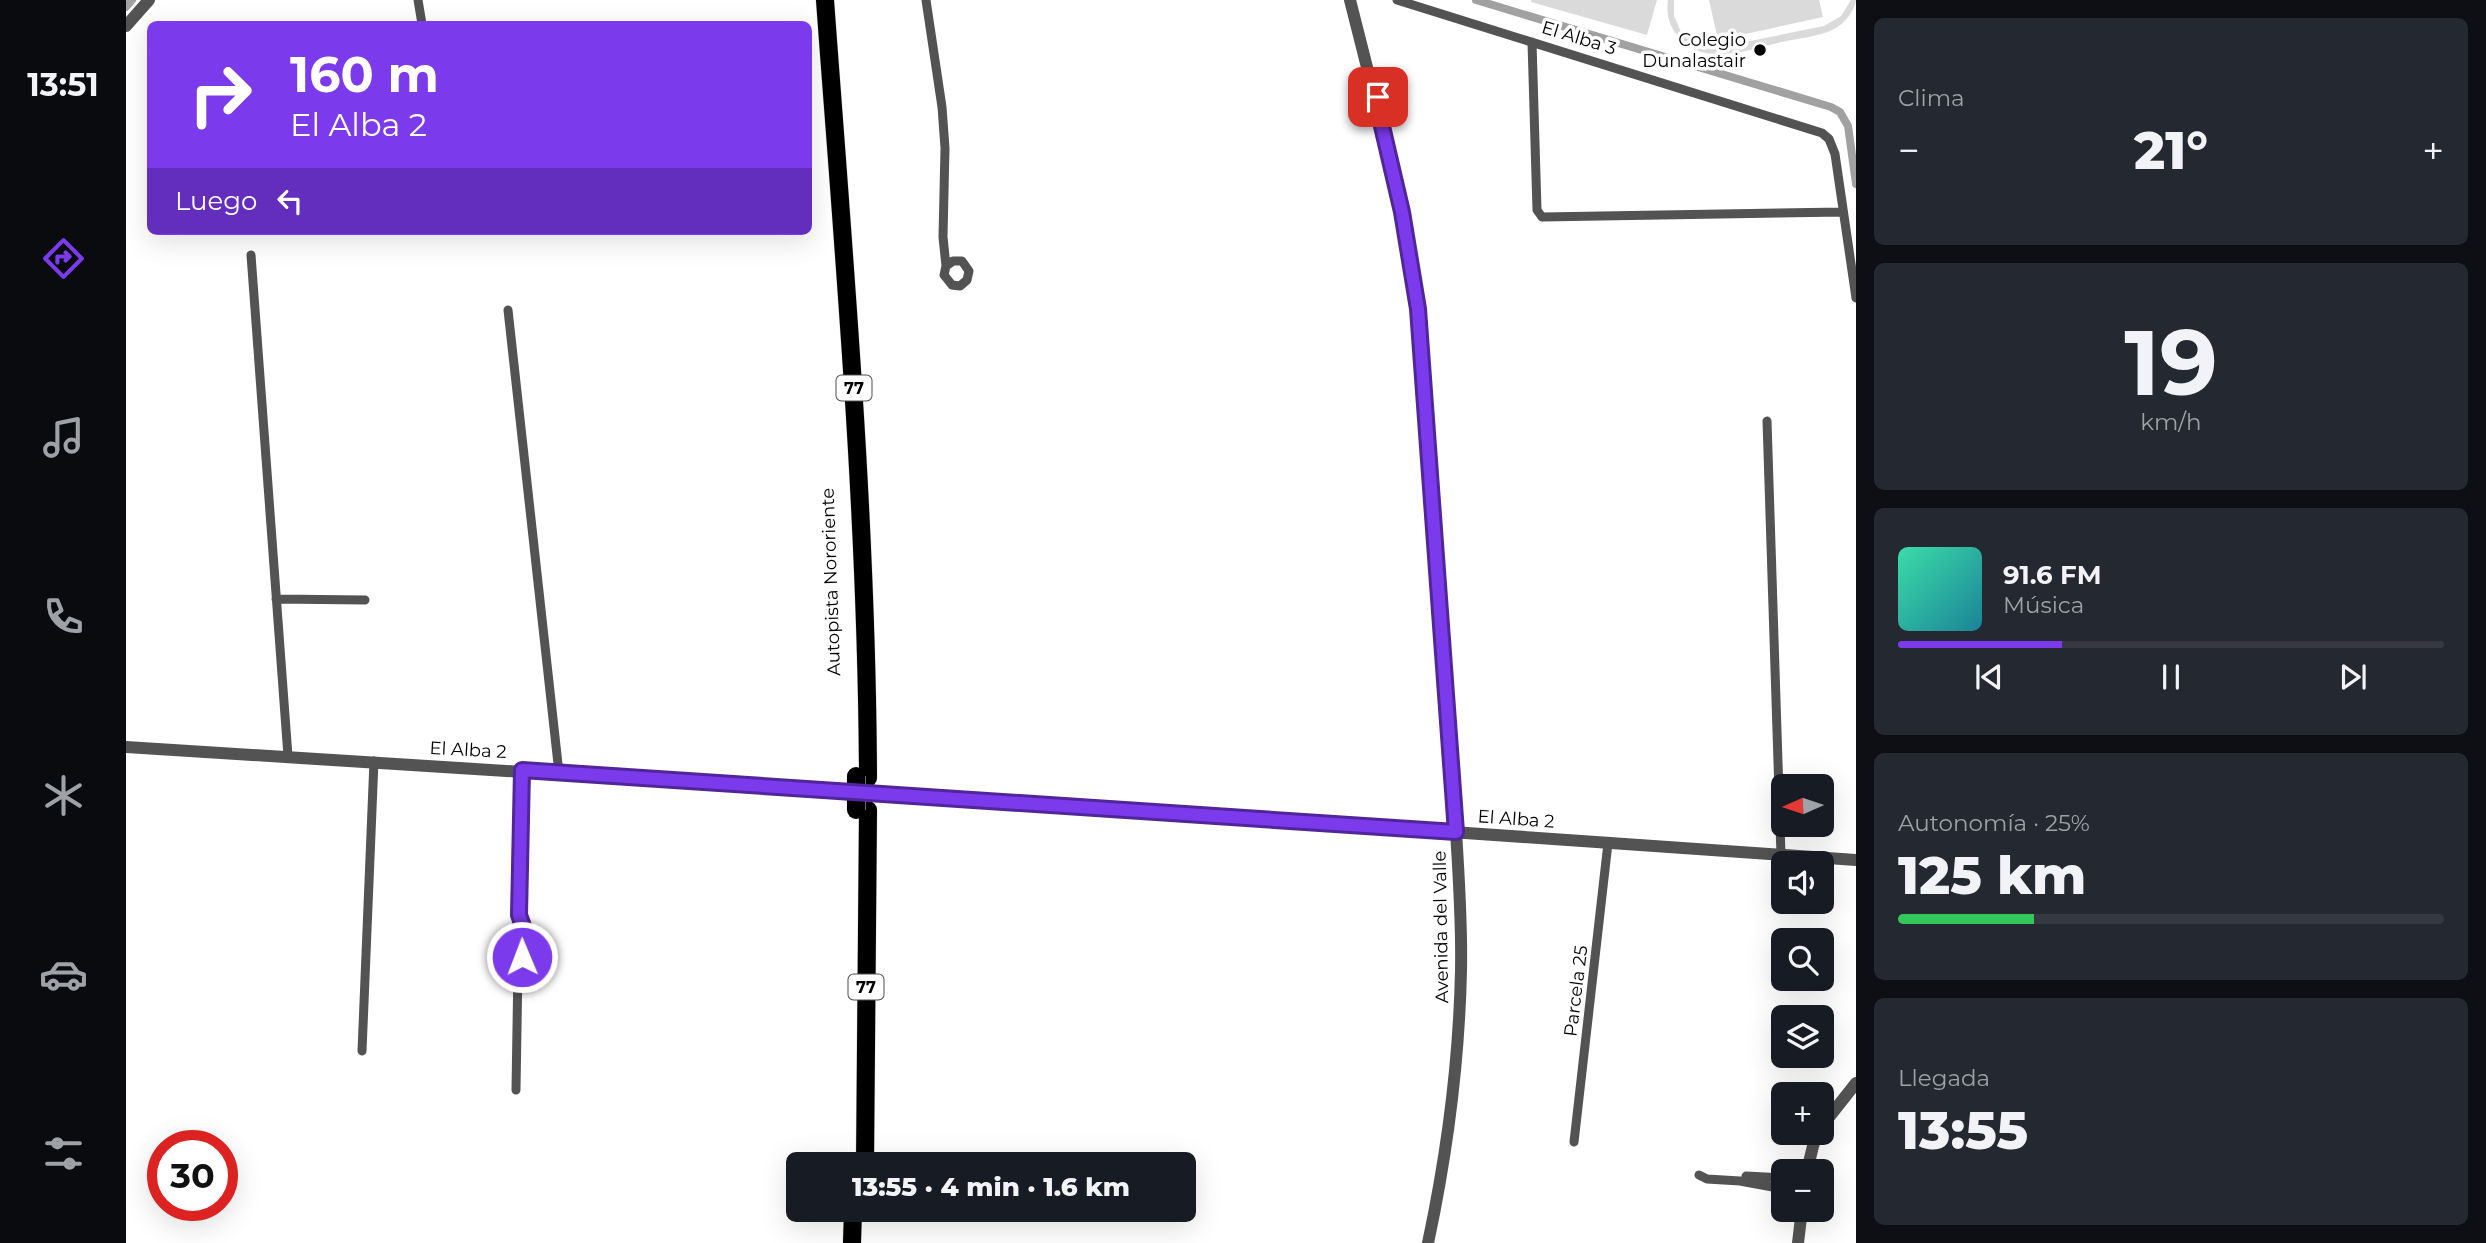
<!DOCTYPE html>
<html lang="es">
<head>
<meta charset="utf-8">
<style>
  :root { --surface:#171b24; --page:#242831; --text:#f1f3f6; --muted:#9ea1a6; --line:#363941; --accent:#7c3aed }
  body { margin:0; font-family:Montserrat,sans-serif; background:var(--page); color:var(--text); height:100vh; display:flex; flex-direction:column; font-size:26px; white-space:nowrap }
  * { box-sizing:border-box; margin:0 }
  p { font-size:23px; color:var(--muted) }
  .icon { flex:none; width:38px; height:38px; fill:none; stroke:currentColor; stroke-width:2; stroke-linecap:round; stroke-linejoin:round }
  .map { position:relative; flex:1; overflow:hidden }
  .panel { display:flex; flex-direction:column; gap:18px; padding:18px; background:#0d0f14; width:630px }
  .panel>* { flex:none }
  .banner { position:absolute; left:21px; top:21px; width:665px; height:214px; border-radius:10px; box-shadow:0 7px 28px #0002; background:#7c3aed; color:#fff; overflow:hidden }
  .needle { width:46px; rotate:267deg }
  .tools { position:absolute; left:1645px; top:774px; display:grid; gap:14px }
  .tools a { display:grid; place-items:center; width:63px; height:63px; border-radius:10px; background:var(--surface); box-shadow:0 7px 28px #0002; font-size:35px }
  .speed { position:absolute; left:21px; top:1130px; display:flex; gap:14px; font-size:35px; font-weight:700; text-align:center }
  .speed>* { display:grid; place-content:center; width:91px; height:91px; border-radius:50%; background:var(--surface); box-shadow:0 7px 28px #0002; line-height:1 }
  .speed .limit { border:10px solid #d22; background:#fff; color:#111 }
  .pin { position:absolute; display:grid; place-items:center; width:60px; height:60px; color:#fff; margin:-30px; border-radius:14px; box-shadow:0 4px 10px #0006 }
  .me { position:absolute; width:77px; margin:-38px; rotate:359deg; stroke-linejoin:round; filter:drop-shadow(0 0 5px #0008) }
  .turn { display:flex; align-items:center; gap:24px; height:147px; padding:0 28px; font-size:32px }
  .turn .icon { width:91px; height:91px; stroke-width:2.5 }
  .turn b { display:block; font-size:49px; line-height:60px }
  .then { display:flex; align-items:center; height:66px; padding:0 28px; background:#0003; gap:14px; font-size:26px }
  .big { font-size:52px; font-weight:800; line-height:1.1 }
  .panel .widget { flex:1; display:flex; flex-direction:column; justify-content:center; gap:10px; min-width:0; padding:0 24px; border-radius:10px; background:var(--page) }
  .panel .dial { align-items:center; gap:0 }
  .dial b { font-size:91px; line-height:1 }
  .song { display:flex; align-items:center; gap:21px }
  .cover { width:84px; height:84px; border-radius:10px; background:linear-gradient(135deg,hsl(160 70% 55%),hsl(190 70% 35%)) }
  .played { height:7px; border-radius:4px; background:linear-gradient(90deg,var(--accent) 30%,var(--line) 30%) }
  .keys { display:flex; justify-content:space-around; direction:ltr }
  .heat { display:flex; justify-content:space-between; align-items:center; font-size:38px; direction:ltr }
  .charge { height:10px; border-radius:5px; background:linear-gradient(90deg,#34c759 25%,var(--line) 0) }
  .trip { position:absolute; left:660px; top:1152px; width:410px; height:70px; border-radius:10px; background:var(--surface); box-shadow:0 7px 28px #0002; font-weight:800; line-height:70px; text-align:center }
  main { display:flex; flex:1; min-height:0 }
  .dock { display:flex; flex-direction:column; width:126px; justify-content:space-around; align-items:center; background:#090b0e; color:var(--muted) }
  .dock .icon { width:49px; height:49px }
  .dock .current { color:var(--accent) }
  .dock b { font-size:32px; color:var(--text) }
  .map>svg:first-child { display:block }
  .green { fill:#dadada }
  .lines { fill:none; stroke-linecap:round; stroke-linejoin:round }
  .canal { stroke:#a1a1a1; stroke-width:8 }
  .motorway-casing { stroke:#dbdbdb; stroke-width:19 }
  .minor { stroke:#535353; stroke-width:9 }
  .tertiary { stroke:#535353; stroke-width:12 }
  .motorway { stroke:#000; stroke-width:18 }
  .motorway-bridge-casing { stroke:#dbdbdb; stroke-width:19; stroke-linecap:butt }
  .motorway-bridge { stroke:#000; stroke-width:18 }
  .route-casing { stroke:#51269a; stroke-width:18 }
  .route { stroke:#7c3aed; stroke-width:12 }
  .poi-dot { fill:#000; stroke:#fff; stroke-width:2.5 }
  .labels { text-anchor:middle; stroke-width:7; stroke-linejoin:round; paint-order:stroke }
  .shield { fill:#fff; stroke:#4c4c4c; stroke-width:2 }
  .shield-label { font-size:16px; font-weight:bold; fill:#000 }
  .street-label { font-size:18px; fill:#000; stroke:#fff }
  .poi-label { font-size:18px; fill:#000; stroke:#fff; text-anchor:end }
</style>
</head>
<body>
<main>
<nav class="dock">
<b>13:51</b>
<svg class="icon current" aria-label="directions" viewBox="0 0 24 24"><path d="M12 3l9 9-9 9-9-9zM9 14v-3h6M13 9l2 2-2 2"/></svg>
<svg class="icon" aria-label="music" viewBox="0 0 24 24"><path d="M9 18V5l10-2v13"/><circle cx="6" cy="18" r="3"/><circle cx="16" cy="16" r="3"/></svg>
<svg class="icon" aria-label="phone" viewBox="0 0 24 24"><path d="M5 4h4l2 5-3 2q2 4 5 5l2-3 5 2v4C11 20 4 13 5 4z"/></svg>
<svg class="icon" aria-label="climate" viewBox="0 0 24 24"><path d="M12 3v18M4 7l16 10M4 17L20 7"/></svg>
<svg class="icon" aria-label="car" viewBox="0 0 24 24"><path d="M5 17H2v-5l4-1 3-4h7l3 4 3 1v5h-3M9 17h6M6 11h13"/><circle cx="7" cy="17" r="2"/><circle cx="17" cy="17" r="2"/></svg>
<svg class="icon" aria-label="filters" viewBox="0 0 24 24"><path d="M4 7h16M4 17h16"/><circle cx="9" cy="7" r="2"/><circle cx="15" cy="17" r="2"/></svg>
</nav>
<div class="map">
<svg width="1730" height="1243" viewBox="0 0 1730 1243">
  <rect width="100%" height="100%" fill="#fff"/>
  <path class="green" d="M1405,0H1531L1521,35L1405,2Z
    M1542,0H1548V16L1556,34L1567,43L1585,49L1698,26L1715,16L1725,0H1730C1728,12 1719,23 1708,29C1693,37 1673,38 1656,42C1623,49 1576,69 1551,35C1543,25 1540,13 1542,0Z
    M1583,0H1693L1697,17L1592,40Z"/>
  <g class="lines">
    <path class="canal" d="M1350,0L1705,107L1714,112L1722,126L1730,184
      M0,7L6,0"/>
    <g class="motorway-casing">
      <path id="motorway" d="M699,0C718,259 741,518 742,778
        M739,1164L742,810
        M726,1243L727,1209"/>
    </g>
    <path class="minor" d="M292,0L296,24
      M800,0L816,107L819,148L817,237L820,266L818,275L826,285L834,286L841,280L843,271L836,261H827L820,266
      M1271,0L1696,133L1703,139L1709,154L1730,298
      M1406,42L1411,210L1416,217L1716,212
      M125,255L162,756
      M382,310L433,773
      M1641,421L1655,855
      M150,599L239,600
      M392,966C400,953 399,929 393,915
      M236,1051L248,761
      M390,1090L392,966C387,952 388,929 393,915L396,770
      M1448,1142L1482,843
      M1573,1175L1581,1179L1614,1181L1657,1189
      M1620,1176L1657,1178"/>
    <path class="tertiary" d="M1224,0L1270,182L1291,308L1330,832C1333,878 1336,925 1335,971C1333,1062 1321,1154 1302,1243
      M0,26L23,0
      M0,747L1095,816L1730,860
      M1696,1126L1730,1083
      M1681,1171L1687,1146L1692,1132
      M1672,1243L1676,1209"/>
    <use href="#motorway" class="motorway"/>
    <g class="motorway-bridge-casing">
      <path id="motorway-bridge" d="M730,776V810"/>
    </g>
    <use href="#motorway-bridge" class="motorway-bridge"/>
  </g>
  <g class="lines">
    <g class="route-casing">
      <path id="route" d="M396,957L397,926L393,915L396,770L1330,832L1292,309L1276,212L1252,109V97"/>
    </g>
    <use href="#route" class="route"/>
  </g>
  <circle class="poi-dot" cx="1634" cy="50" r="7"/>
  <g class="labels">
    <g class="shield">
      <rect x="710.5" y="375.5" width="35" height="25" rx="5"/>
      <rect x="722.5" y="974.5" width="35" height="25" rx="5"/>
    </g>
    <g class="shield-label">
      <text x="728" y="394">77</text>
      <text x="740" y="993">77</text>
    </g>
    <g class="street-label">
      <text transform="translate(1453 38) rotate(17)" y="6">El Alba 3</text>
      <text transform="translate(705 582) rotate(-92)" y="6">Autopista Nororiente</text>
      <text transform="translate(342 750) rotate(3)" y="6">El Alba 2</text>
      <text transform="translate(1390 819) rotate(4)" y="6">El Alba 2</text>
      <text transform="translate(1315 927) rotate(-91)" y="6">Avenida del Valle</text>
      <text transform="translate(1450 991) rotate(-83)" y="6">Parcela 25</text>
    </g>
    <g class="poi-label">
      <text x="1620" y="46">Colegio<tspan x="1620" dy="21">Dunalastair</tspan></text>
    </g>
  </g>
</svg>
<div class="tools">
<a><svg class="needle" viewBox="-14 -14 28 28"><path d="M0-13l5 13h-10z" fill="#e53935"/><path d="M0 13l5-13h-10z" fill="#9ea1a6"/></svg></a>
<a><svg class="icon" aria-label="sound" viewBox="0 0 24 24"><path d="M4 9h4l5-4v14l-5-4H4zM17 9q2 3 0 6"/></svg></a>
<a><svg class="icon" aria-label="search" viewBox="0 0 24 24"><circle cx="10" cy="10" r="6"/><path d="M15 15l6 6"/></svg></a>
<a><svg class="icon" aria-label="layers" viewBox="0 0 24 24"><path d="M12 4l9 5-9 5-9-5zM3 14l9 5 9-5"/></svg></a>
<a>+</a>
<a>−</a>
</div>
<div class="speed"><div class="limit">30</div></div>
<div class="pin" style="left:1252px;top:97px;background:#d93025"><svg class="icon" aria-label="arrive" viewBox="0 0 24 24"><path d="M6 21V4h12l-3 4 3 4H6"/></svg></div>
<svg class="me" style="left:396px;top:957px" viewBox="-20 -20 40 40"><circle r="17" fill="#7c3aed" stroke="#fff" stroke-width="3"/><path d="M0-11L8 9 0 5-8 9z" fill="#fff"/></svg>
<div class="trip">13:55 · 4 min · 1.6 km</div>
<div class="banner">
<div class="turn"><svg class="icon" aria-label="right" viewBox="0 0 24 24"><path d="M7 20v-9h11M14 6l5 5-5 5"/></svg><div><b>160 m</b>El Alba 2</div></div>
<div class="then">Luego<svg class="icon" aria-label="left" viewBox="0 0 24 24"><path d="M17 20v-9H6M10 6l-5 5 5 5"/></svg></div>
</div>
</div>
<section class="panel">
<div class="widget"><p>Clima</p>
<div class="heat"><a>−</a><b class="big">21°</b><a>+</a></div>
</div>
<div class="widget dial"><b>19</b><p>km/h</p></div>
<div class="widget">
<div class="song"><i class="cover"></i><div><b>91.6 FM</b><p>Música</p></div></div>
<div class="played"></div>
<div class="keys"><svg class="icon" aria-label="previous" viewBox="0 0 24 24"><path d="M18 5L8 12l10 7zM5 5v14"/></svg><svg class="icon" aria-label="pause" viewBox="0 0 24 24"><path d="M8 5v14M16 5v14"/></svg><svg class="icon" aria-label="next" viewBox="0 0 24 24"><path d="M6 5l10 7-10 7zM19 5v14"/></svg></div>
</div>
<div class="widget"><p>Autonomía · 25%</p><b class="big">125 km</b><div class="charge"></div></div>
<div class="widget"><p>Llegada</p><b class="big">13:55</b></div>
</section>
</main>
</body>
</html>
